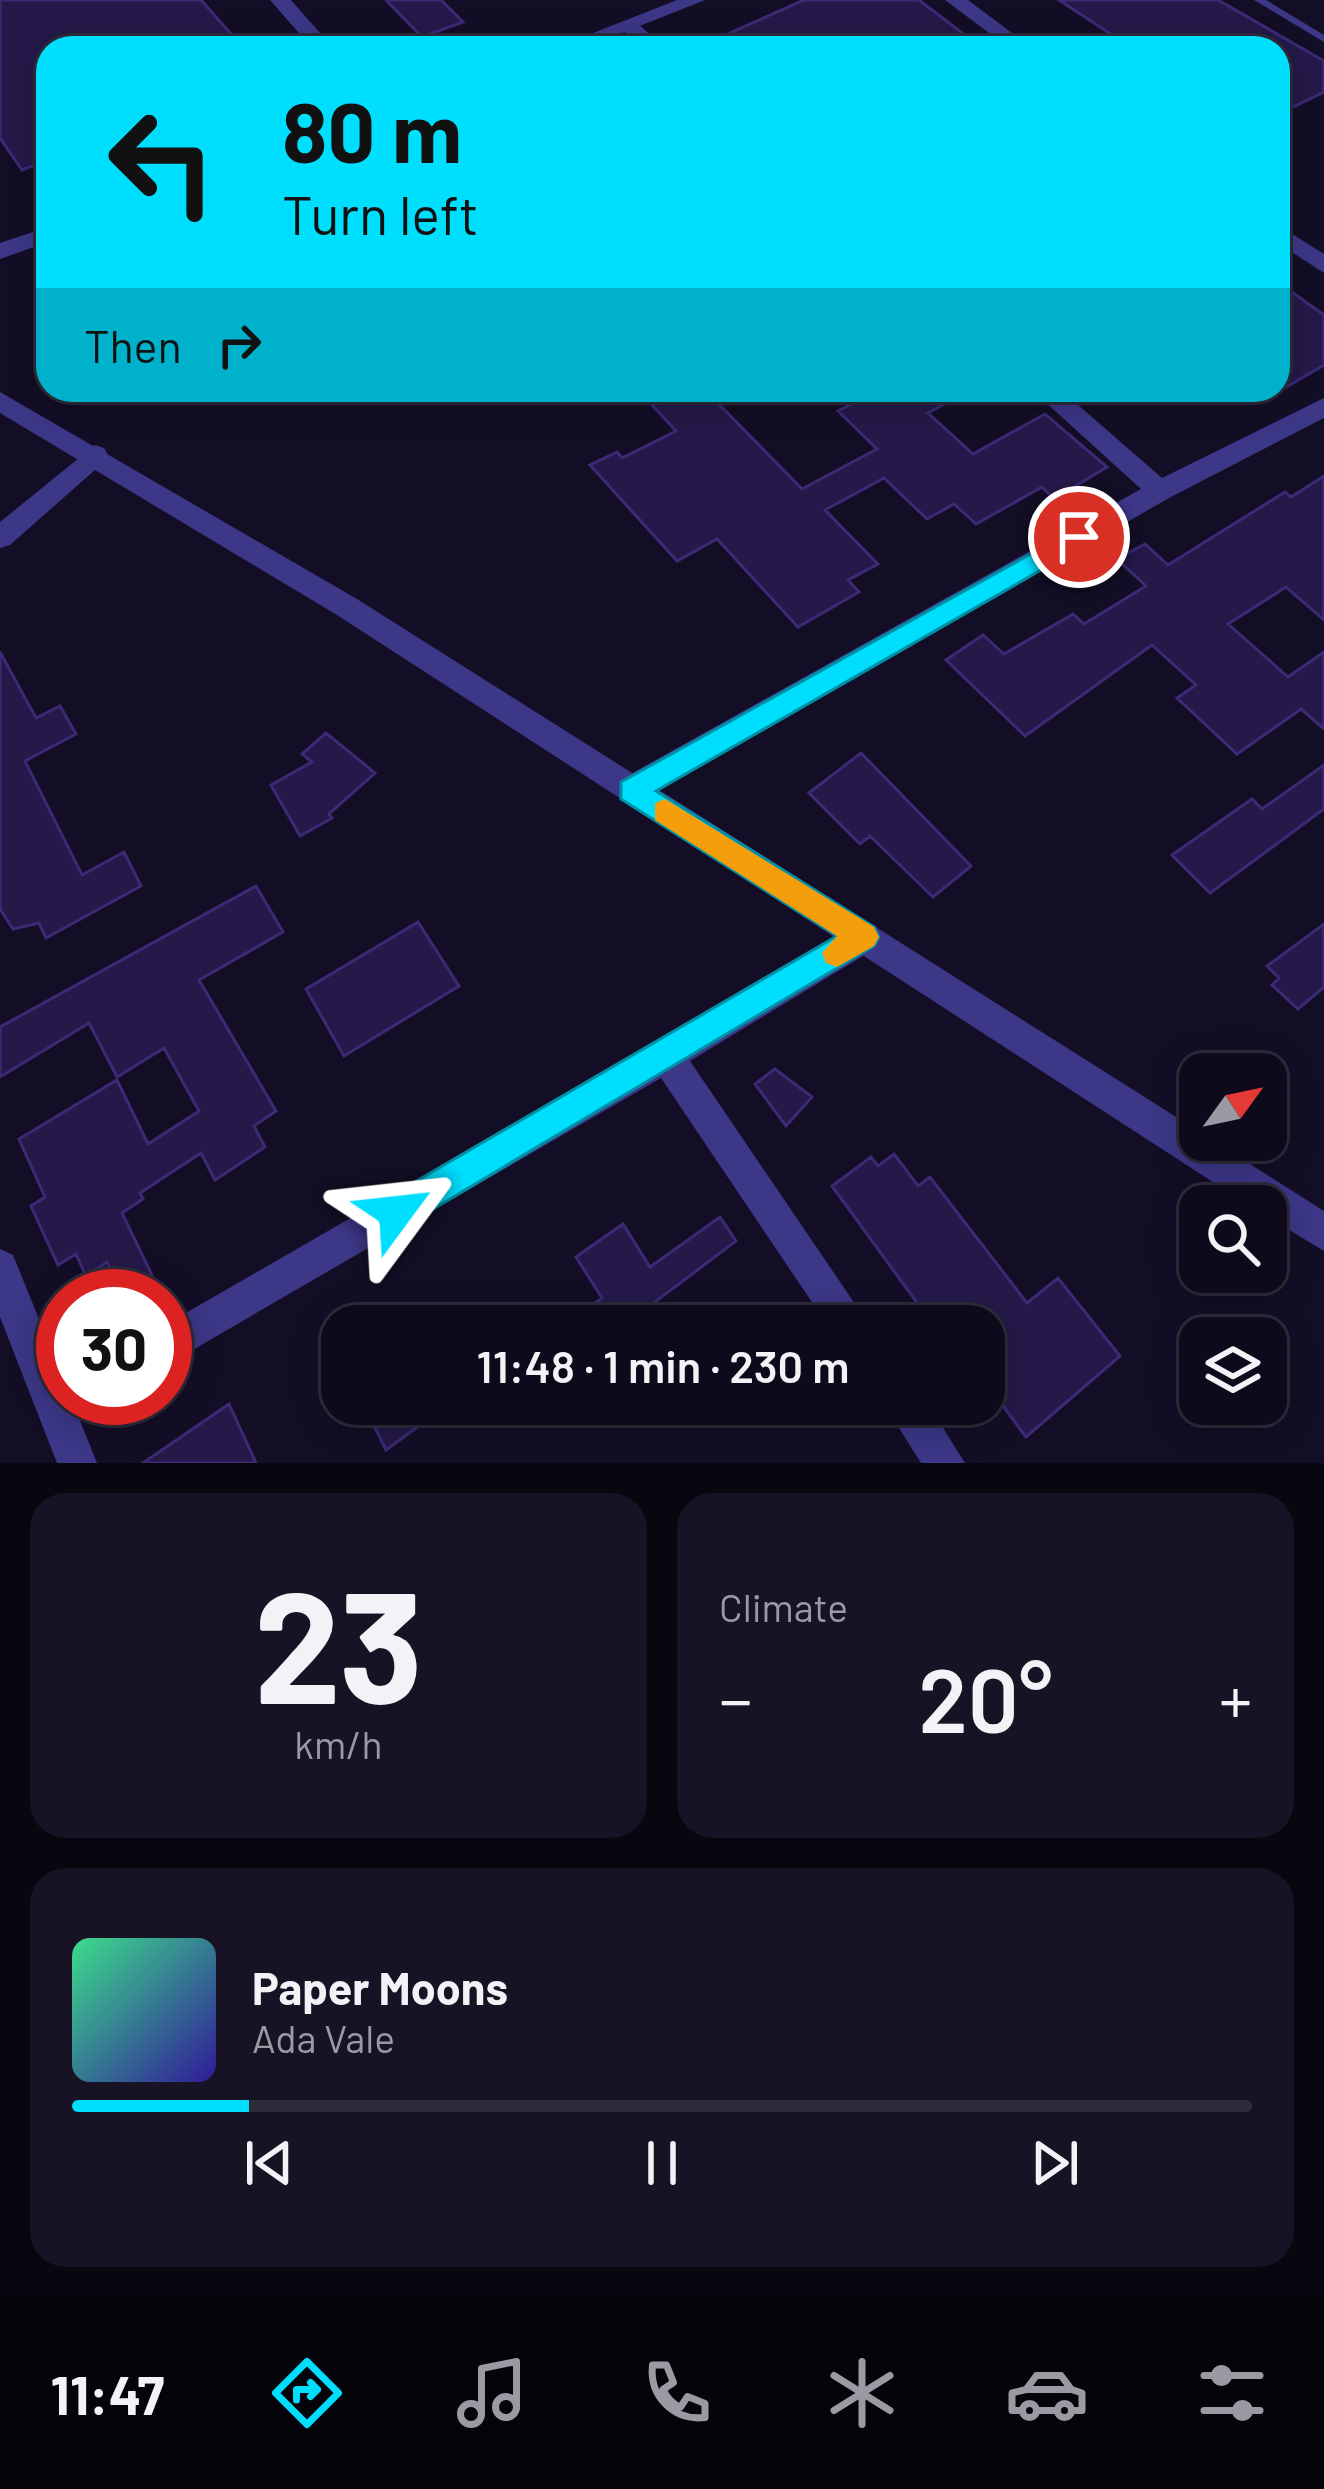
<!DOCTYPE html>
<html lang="en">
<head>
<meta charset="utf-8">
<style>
  :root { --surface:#0e0a1c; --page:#171325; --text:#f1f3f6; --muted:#9b9aa3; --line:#2e2b3b; --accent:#00defe }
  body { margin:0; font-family:Barlow,sans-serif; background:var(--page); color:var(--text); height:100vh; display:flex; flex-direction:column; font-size:45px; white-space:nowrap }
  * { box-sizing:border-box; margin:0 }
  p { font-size:39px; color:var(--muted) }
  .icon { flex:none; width:66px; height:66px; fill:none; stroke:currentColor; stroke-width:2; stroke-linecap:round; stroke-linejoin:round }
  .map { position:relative; height:1463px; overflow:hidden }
  .side { display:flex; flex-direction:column; gap:30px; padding:30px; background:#08060f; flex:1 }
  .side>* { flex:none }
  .banner { position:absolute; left:36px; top:36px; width:1254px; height:366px; border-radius:36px; box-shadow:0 6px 30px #0003,0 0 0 3px var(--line); background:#00defe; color:#111; overflow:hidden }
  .needle { width:78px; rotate:57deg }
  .tools { position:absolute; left:1179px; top:1053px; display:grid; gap:24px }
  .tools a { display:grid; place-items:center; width:108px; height:108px; border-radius:24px; background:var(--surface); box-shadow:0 6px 30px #0003,0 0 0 3px var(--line); font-size:60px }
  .speed { position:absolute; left:36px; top:1269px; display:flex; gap:24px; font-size:60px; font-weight:700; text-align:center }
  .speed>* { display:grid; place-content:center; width:156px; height:156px; border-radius:50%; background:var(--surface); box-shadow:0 6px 30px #0003,0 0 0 3px var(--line); line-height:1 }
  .speed .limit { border:18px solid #d22; background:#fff; color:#111 }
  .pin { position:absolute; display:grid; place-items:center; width:102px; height:102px; color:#fff; margin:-51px; border:6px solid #fff; border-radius:50%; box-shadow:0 3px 12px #0007 }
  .me { position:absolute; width:132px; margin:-66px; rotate:60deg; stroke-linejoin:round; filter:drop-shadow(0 0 9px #0008) }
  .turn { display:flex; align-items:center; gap:42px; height:252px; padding:0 48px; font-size:54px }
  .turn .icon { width:156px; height:156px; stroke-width:2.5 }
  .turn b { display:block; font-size:84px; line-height:102px }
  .then { display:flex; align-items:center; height:114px; padding:0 48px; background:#0003; gap:24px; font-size:45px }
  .big { font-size:90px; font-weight:600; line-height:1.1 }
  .side .tile { flex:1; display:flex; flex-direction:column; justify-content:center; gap:18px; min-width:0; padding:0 42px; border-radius:36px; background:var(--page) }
  .side .dial { align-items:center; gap:0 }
  .dial b { font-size:156px; line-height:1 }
  .song { display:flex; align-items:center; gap:36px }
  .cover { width:144px; height:144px; border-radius:18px; background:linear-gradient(135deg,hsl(150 70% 55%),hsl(250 70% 35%)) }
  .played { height:12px; border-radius:6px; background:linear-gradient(90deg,var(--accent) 15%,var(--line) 15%) }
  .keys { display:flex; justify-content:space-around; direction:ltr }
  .heat { display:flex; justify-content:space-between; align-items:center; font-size:66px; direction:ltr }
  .side .tiles { flex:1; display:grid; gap:30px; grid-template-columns:1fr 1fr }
  .tile:last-child { grid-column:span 2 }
  .trip { position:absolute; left:321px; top:1305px; width:684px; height:120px; border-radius:36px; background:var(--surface); box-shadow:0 6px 30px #0003,0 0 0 3px var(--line); font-weight:600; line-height:120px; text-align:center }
  .dock { display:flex; height:192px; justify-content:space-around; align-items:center; background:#06040b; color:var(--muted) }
  .dock .icon { width:84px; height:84px }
  .dock .active { color:var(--accent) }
  .dock b { font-size:54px; color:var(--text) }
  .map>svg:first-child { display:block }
  .building { fill:#241948; stroke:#3b2a75; stroke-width:3 }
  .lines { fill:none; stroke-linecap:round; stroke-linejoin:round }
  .service { fill:#3c3787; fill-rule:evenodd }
  .minor { fill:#3c3787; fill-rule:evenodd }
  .tertiary { fill:#3c3787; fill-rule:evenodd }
  .route { fill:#00defe; stroke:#0090a5; stroke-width:3 }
  .slow { fill:#f59e0b }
</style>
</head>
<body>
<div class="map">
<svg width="1324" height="1463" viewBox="0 0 1324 1463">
  <rect width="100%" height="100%" fill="#130e26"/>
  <path class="building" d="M0,0H201L231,34L189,48H48V160L22,170L0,138Z
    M386,0H441L463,22L422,37Z
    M804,0H919L982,48H696Z
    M1059,0H1218L1324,61V92L1278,114V48H1132Z
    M1278,282L1324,315V365L1278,392Z
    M638,390H705L802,489L877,449L838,411L880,390H970L928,413L973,454L1045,414L1107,467L1054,499L1042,487L976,524L954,504L927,519L884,478L825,510L878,564L848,580L859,592L798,627L717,539L677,561L590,465L617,452L622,458L676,431Z
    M1324,476V620L1286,587L1228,624L1288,677L1324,652V729L1301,709L1237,754L1177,698L1196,685L1152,645L1025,736L946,660L983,635L1004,654L1073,614L1084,624L1146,586L1117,559L1145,544L1168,565L1285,492L1291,497Z
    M0,652L36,718L60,706L76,734L25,761L82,875L124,852L141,886L46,938L39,923L13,929L0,909Z
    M326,733L375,773L329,814L332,818L300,836L271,785L312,762L302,754Z
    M861,753L971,866L933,897L870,836L860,844L809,793Z
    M1324,765V809L1210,893L1172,855L1252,799L1262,809Z
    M256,886L283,932L199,980L276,1111L254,1126L265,1147L215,1180L201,1153L140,1193L143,1199L122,1213L162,1296H123L107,1262L86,1276L76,1254L58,1265L31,1206L45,1197L19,1139L117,1080L148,1144L199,1111L164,1048L117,1077L89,1023L0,1077V1027Z
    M418,922L459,986L344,1056L306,989Z
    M1324,924V987L1298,1009L1272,985L1279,978L1267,966Z
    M775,1069L812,1097L786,1126L755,1084Z
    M894,1154L918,1186L930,1177L1027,1303L1058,1278L1120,1356L1026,1437L984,1380V1326H934L832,1186L871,1157L878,1166Z
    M720,1217L736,1241L623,1326H562L602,1298L576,1257L623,1224L650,1267Z
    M229,1404L256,1463H143Z
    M363,1404H449L386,1450Z"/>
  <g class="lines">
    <path class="service" d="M1254,0H1266L1324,35V42Z"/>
    <path class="minor" d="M270,0H291L333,48H312Z
      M945,0H968L1032,48H1009Z
      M622,22H636L665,48H643L622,30Z
      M1278,225L1324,254V273L1278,243Z
      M1032,390H1061L1162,478L1324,398V418L1169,498L642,800L631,803L620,800L616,790L620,780L1141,489Z
      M95,445L104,448L108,455L104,462L10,545L0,548V522Z
      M864,922L876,926L880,937L876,948L690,1061L870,1326H828L661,1078L165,1366V1325Z
      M0,1249L13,1255L63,1378V1398H71L97,1463H57L0,1317Z
      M884,1404H928L965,1463H921Z"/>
    <path class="tertiary" d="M677,0H705L584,48H555Z
      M48,227V242L0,259V243Z
      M0,392L357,599L1200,1132V1140H1212L1324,1211V1251L1266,1216V1206H1250L337,615L0,413Z"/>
  </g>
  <path class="route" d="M1079,527L1091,537L1088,543L656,791L874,927L879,937L874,946L408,1224L396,1229L384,1224L380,1212L384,1200L837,936L621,799V782Z"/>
  <path class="slow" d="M665,799L874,927L879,937L874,946L837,967L826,963L822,953L837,936L655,820V803Z"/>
</svg>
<div class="tools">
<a><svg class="needle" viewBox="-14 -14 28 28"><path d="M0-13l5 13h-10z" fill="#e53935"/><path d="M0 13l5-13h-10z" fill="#9b9aa3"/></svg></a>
<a><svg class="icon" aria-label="search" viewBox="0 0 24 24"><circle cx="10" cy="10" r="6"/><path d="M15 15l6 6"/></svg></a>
<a><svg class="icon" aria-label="layers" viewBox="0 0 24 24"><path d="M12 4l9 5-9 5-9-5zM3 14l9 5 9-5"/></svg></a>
</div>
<div class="speed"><div class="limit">30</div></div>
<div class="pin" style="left:1079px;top:537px;background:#d93025"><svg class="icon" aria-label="arrive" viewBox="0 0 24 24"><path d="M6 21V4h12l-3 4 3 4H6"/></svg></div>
<svg class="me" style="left:396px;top:1212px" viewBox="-20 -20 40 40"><path d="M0-17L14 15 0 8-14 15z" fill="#00defe" stroke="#fff" stroke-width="4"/></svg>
<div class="trip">11:48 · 1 min · 230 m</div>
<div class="banner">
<div class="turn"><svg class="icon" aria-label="left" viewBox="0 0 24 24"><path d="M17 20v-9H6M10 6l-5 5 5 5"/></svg><div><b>80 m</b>Turn left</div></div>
<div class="then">Then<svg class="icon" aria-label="right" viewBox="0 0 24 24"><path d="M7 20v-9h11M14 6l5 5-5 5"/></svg></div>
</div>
</div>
<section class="side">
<div class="tiles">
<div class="tile dial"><b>23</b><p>km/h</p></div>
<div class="tile"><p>Climate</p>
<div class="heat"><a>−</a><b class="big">20°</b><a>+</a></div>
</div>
<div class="tile">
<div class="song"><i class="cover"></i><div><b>Paper Moons</b><p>Ada Vale</p></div></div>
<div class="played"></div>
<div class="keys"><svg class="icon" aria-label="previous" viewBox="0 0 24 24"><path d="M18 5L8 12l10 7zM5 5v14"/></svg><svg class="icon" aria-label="pause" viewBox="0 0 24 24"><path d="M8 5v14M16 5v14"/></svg><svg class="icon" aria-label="next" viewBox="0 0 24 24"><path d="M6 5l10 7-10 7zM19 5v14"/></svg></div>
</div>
</div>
</section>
<nav class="dock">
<b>11:47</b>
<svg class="icon active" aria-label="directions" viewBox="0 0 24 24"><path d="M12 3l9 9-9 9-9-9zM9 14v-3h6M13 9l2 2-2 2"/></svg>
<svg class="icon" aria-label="music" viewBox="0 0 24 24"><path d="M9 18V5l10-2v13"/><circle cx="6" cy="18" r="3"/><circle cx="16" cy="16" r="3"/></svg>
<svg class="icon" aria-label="phone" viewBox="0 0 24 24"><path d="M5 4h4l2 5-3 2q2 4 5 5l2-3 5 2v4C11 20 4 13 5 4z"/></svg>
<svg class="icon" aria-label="climate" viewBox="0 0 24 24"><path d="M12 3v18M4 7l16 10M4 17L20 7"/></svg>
<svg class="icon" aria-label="car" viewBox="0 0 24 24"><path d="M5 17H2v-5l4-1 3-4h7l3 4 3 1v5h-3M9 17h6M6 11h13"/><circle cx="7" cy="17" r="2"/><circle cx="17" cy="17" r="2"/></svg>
<svg class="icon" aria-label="filters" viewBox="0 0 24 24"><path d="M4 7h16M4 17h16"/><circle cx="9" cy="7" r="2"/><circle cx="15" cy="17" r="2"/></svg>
</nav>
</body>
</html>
